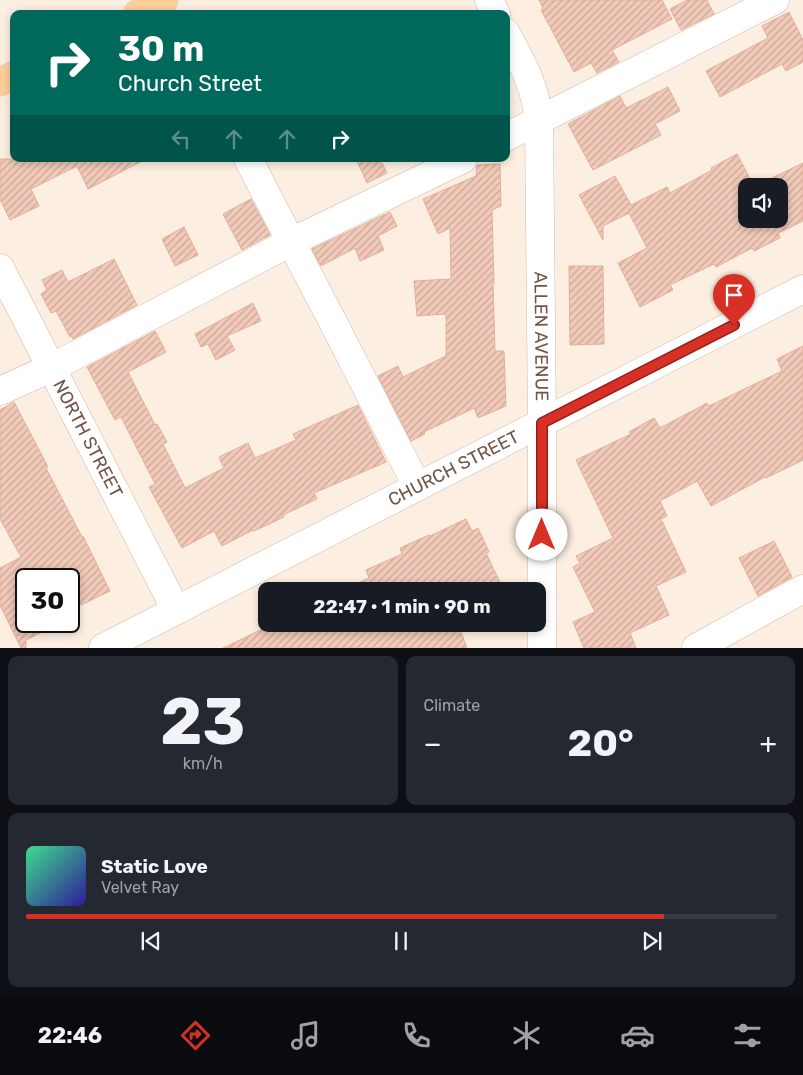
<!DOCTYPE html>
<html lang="en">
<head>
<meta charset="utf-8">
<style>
  :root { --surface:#171b24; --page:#242831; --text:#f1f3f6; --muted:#9ea1a6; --line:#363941; --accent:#d93025 }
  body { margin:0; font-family:Rubik,sans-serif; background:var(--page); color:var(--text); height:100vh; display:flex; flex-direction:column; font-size:19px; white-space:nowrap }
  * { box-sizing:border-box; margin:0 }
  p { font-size:16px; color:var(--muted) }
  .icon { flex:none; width:28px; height:28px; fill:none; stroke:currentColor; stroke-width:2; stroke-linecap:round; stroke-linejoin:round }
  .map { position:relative; height:648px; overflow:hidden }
  .drawer { display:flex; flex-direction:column; gap:8px; padding:8px; background:#0d0f14; flex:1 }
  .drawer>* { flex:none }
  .hud { position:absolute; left:10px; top:10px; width:500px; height:152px; border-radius:10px; box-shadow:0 2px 8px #0003; background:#00695c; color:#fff; overflow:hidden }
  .buttons { position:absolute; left:738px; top:178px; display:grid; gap:10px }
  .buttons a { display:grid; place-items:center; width:50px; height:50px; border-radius:10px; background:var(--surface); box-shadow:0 2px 8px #0003; font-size:25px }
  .speed { position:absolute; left:15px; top:568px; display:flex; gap:10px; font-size:25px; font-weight:700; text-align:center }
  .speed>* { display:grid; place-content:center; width:65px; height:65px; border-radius:50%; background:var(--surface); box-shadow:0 2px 8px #0003; line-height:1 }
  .speed .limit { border:2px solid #111; border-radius:8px; background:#fff; color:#111 }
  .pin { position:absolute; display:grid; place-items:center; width:42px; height:42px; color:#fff; margin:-51px -21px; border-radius:50% 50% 50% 0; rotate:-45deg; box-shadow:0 0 5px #0007 }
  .pin .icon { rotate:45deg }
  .me { position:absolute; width:55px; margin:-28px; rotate:0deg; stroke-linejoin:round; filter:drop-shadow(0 0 4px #0008) }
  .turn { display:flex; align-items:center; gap:18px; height:105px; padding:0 25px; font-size:22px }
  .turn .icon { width:65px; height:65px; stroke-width:2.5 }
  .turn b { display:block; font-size:35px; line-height:42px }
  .lanes { display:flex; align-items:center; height:48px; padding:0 25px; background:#0003; justify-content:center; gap:25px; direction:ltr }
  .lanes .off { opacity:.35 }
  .big { font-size:38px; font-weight:700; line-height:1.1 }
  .drawer .widget { flex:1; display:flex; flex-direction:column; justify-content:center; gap:8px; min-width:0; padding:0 18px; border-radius:10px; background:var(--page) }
  .drawer .dial { align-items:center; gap:0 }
  .dial b { font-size:65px; line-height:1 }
  .song { display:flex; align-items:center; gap:15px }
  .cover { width:60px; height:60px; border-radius:8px; background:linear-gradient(135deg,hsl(150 70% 55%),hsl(250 70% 35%)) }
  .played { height:5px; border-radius:2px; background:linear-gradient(90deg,var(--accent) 85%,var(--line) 85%) }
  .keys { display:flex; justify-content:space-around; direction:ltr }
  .heat { display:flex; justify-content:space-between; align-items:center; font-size:28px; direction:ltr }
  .drawer .tiles { flex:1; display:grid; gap:8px; grid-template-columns:1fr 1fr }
  .widget:last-child { grid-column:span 2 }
  .trip { position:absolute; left:258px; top:582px; width:288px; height:50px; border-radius:10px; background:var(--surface); box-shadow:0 2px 8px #0003; font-weight:700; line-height:50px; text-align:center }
  .menu { display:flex; height:80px; justify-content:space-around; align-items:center; background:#090b0e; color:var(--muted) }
  .menu .icon { width:35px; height:35px }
  .menu .on { color:var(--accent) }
  .menu b { font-size:22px; color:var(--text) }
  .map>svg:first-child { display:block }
  .building { fill:url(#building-hatch); stroke:#e4af99 }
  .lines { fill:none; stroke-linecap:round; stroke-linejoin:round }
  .minor-casing { stroke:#cfb8ab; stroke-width:29 }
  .major-casing { stroke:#d8cfcc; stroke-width:29 }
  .minor { stroke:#fff; stroke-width:28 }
  .major { stroke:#fcce99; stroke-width:28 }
  .route-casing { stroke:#8d1f18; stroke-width:12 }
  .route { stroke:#d93025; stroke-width:9 }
  .labels { text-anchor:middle; stroke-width:5; stroke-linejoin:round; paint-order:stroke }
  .street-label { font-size:18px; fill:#735448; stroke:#fff4e7 }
</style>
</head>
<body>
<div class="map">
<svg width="803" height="648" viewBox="0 0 803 648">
  <defs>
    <pattern id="building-hatch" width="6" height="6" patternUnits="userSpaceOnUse" patternTransform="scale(1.25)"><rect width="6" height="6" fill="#f2cab9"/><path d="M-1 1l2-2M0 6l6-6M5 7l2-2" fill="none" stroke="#c8a798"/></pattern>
  </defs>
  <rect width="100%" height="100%" fill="#fcefe1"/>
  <path class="building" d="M539,0H662L672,19L612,50L619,62L597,73L591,63L574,72L541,10L543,8Z
    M687,0H707L714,14L681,30L670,9Z
    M789,12L803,40V62L786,71L782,64L720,97L706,71L768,38L762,26Z
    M668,87L680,111L655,124L661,135L593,170L568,124L620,96L626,108Z
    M737,154L754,186H746V219H779V186H755L803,163V221L778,233L780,238L754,251L752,248L716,267L714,264L670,285L673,290L640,307L618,263L647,248L629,213L603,226V240L579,195L615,176L631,205L667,187L670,193L712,170L711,168Z
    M0,159H146L88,189L77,166L31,189L39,206L10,220L0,199Z
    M356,159H380L387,173L367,183Z
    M500,164L501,206L492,210L494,284H493L495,351H504L506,406L478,418L474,408L424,432L425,434L411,441L378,376L398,366L403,377L446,356V314L417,316L414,281L451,279L450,228L438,234L423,199L476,176L477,165Z
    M251,199L270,235L242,250L223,214Z
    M390,212L397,226L378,236L384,250L360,261L355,248L321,266L312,249Z
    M184,227L198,255L175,266L162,239Z
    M114,259L137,305L73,339L72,336L70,337L56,311L51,313L41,294L47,290L42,280L62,270L68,282Z
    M569,266H603L604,344L570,345Z
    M253,303L261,321L227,336L235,350L216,360L208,344L201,347L195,334Z
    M155,331L166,352L128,372L155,425L157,424L167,442L163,444L185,488L224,468L219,457L248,443L255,458L296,440L293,434L358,405L386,462L314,493L317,499L283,515L284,517L254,531L253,530L222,546L214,531L182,548L149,487L155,484L121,417L115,420L87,367Z
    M803,346V460L766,478L765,477L711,506L697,481L660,501L667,516L661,519L686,572L656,586L669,615L630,633L636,648H584L573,622L595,612L573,567L580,563L576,556L613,538L576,460L631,434L629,432L654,418L660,428L707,403L709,406L782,371L777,359Z
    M14,402L48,467L46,468L82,537L83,536L110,591L81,605L79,600L69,605V579H26V621H64L26,640V648H21L0,605V568L21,557L0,519V410Z
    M466,519L472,531L478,528L489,552L486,553L504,591H341L369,578L366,570L402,554L400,548L429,535L430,536Z
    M774,541L792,577L758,596L739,558Z
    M266,614V624H458L467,648H223L267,627L262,616Z"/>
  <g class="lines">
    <g class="minor-casing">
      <g id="minor">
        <path d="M489,0L496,14"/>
        <path id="s1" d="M506,33C522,63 535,85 539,120L542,423V648"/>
        <path d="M506,137L775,0"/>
        <path d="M248,159L291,242L463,159"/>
        <path id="s2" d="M0,268L176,610"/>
        <path d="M0,391L51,368L291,242L334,324L417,486"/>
        <path id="s3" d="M103,648L803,289"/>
        <path d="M696,648L803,589"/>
      </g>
    </g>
    <g class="major-casing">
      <path id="major" d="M137,14L164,0
        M0,82L14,75"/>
    </g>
    <use href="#minor" class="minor"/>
    <use href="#major" class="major"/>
  </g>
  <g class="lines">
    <g class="route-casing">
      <path id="route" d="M542,535V423L734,325"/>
    </g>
    <use href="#route" class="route"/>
  </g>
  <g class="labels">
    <g class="street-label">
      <text dy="6" stroke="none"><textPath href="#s1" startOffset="310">ALLEN AVENUE</textPath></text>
      <text dy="6" stroke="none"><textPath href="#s2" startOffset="192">NORTH STREET</textPath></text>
      <text dy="6" stroke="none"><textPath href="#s3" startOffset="394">CHURCH STREET</textPath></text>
    </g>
  </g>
</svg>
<div class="buttons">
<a><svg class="icon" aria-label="sound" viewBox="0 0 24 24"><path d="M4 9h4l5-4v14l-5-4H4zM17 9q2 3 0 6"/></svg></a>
</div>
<div class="speed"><div class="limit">30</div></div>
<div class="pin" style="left:734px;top:325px;background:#d93025"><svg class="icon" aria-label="arrive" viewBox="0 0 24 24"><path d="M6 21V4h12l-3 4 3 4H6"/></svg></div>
<svg class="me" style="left:542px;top:535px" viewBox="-20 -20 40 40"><circle r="19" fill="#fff"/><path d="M0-13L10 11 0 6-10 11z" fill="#d93025"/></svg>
<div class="trip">22:47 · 1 min · 90 m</div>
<div class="hud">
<div class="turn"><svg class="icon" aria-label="right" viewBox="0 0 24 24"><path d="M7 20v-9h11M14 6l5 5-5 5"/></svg><div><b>30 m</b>Church Street</div></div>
<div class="lanes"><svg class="icon off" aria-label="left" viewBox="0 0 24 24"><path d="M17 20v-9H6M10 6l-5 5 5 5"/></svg><svg class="icon off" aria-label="ahead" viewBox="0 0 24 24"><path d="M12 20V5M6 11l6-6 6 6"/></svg><svg class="icon off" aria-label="ahead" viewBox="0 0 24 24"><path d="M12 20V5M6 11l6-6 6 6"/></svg><svg class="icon" aria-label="right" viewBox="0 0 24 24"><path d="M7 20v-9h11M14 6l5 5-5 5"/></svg></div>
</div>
</div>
<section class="drawer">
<div class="tiles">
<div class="widget dial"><b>23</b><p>km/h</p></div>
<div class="widget"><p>Climate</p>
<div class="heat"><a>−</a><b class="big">20°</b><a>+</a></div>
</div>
<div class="widget">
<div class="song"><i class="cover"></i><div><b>Static Love</b><p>Velvet Ray</p></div></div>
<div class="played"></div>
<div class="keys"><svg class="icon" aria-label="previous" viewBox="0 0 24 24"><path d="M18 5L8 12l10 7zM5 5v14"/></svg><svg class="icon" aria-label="pause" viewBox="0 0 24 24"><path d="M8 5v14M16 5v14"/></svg><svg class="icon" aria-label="next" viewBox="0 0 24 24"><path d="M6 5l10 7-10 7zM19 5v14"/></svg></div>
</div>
</div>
</section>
<nav class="menu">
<b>22:46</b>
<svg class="icon on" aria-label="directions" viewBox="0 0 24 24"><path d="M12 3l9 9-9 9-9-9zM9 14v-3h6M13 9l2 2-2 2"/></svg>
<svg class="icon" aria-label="music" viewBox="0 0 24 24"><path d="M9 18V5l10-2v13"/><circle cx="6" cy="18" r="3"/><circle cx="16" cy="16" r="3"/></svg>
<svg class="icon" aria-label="phone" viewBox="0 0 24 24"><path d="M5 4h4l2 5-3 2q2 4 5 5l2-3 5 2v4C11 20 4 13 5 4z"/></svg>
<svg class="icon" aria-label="climate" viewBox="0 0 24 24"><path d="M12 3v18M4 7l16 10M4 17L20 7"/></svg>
<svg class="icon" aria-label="car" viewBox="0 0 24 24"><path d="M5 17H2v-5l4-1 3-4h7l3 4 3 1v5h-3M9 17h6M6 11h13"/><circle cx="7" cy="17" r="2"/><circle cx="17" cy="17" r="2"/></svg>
<svg class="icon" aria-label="filters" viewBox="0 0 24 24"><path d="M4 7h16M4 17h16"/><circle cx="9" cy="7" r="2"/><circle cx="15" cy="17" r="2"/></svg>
</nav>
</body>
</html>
